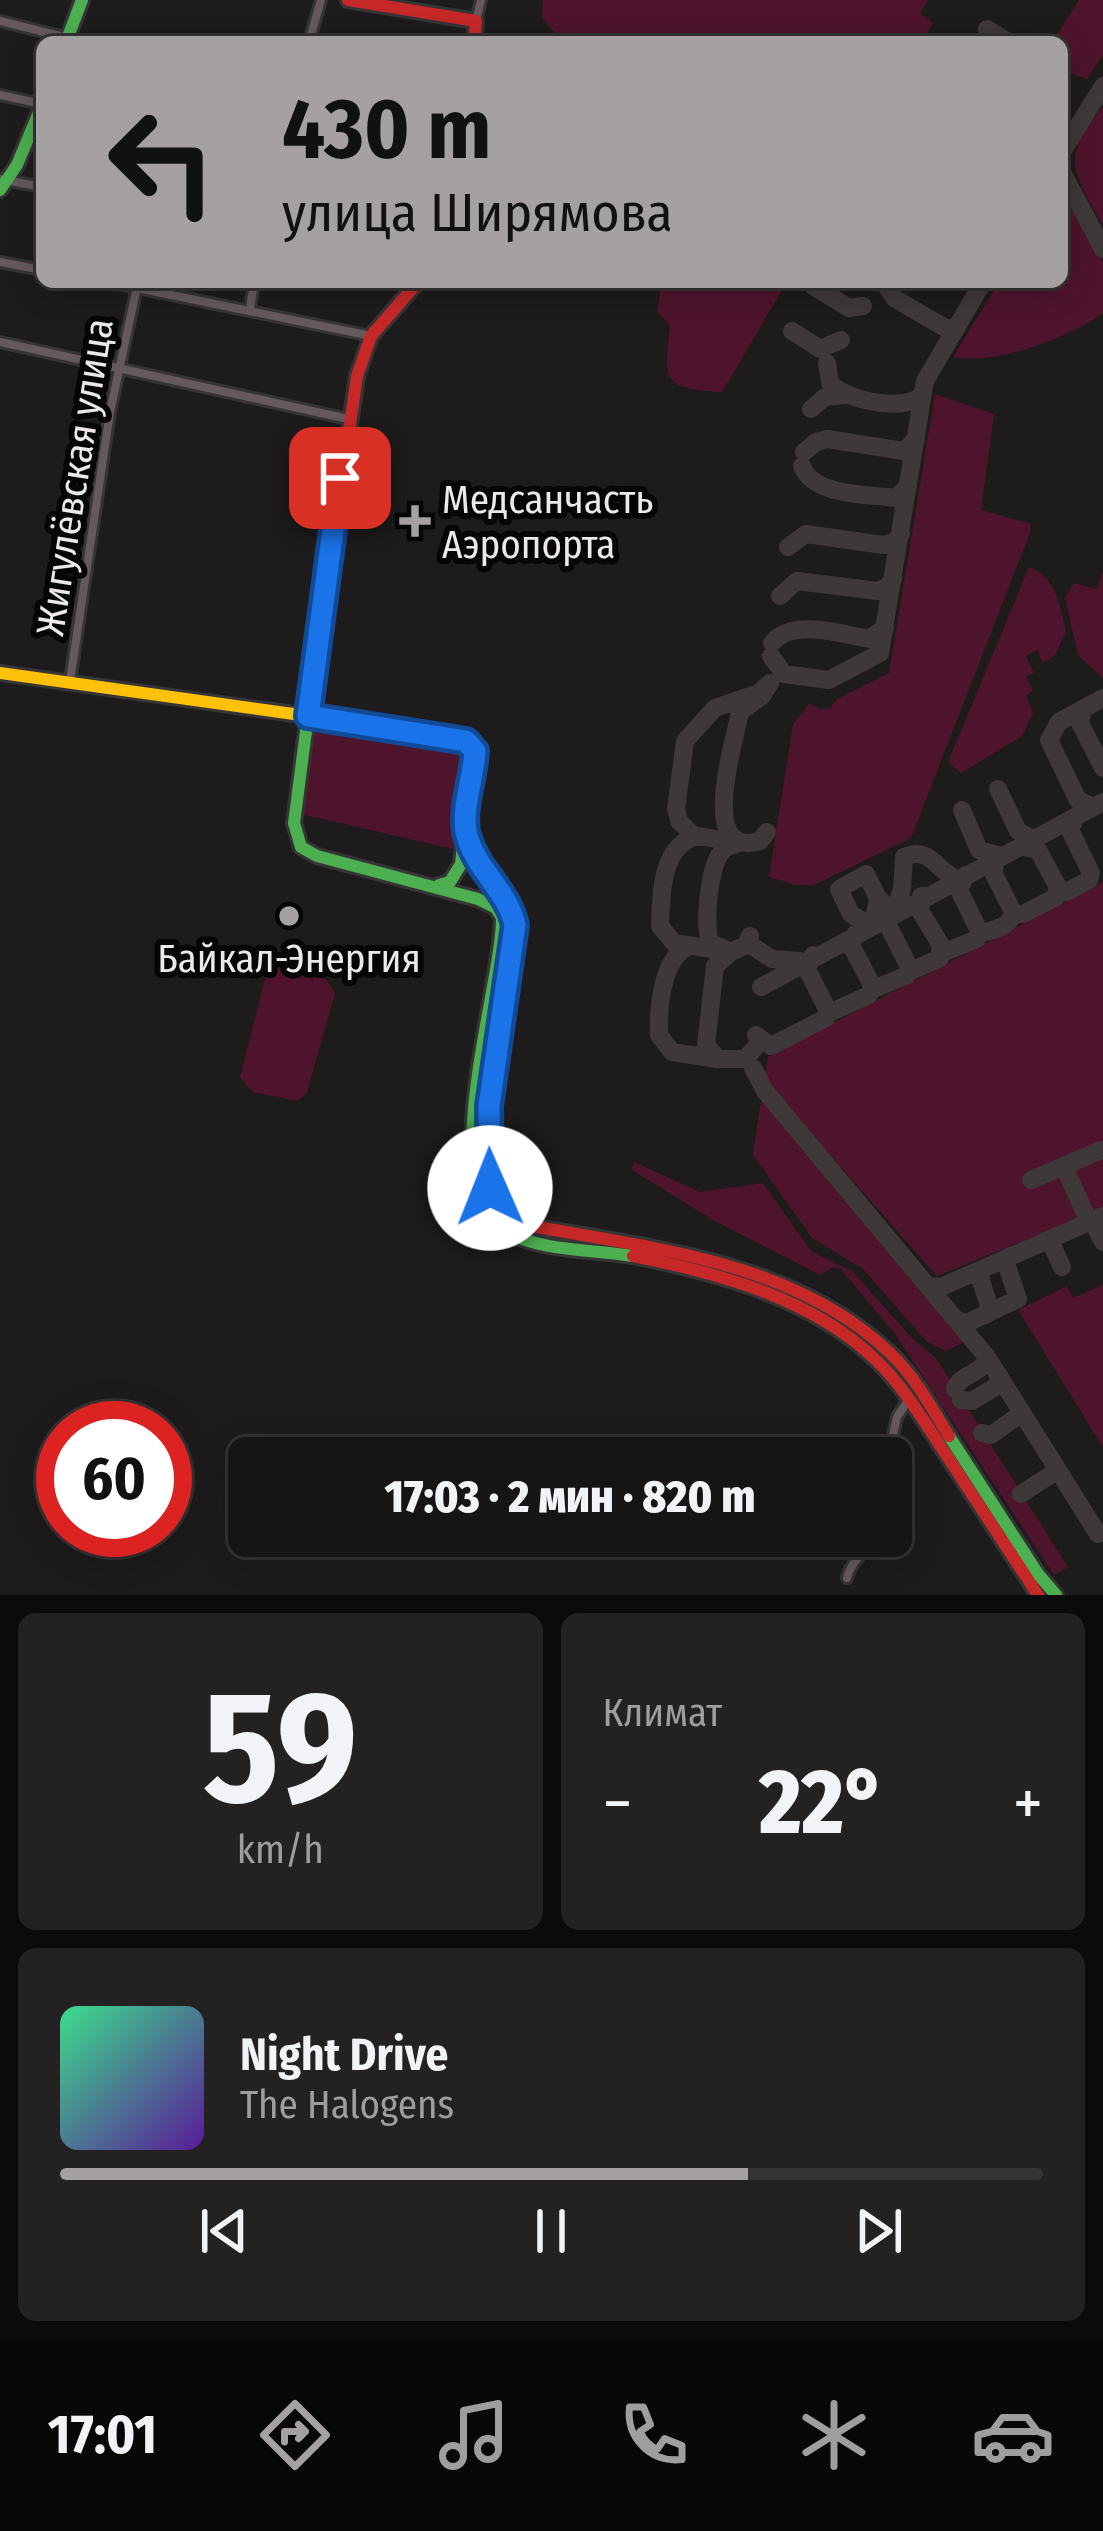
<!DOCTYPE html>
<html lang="ru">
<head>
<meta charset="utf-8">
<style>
  :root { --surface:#161415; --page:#232122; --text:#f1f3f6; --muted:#9e9ea0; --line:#353334; --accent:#a5a1a2 }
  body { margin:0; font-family:"Fira Sans Condensed",sans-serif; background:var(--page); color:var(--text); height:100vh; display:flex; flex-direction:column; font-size:45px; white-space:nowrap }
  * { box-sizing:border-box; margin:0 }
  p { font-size:39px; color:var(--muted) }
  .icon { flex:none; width:66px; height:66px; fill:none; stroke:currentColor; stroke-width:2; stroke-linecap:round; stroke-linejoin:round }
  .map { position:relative; height:1595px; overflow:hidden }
  .details { display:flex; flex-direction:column; gap:18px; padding:18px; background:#0c0b0c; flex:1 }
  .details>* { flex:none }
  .hud { position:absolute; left:36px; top:36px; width:1032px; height:252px; border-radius:18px; box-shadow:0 6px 30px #0003,0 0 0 3px var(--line); background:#a5a1a2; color:#111; overflow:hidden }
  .speed { position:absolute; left:36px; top:1401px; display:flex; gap:24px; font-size:60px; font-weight:700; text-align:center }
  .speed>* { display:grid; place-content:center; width:156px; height:156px; border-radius:50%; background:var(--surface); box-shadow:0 6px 30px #0003,0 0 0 3px var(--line); line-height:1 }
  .speed .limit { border:18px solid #d22; background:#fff; color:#111 }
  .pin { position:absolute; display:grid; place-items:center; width:102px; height:102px; color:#fff; margin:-51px; border-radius:24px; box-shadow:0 6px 18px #0006 }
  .me { position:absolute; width:132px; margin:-66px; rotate:359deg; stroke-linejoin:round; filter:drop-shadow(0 0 9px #0008) }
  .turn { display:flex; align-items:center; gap:42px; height:252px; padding:0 48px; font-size:54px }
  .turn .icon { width:156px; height:156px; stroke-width:2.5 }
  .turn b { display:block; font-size:84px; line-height:102px }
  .big { font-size:90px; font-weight:800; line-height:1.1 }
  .details .tile { flex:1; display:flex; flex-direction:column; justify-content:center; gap:18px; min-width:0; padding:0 42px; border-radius:18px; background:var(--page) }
  .details .dial { align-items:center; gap:0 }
  .dial b { font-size:156px; line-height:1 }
  .song { display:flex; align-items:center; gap:36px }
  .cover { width:144px; height:144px; border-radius:18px; background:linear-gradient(135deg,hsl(150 70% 55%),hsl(270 70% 35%)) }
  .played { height:12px; border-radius:6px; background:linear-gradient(90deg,var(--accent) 70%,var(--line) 70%) }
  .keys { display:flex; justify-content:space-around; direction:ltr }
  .heat { display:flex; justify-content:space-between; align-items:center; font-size:66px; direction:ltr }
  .details .tiles { flex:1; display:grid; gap:18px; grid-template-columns:1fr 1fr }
  .tile:last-child { grid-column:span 2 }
  .trip { position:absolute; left:228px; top:1437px; width:684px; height:120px; border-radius:18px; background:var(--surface); box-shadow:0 6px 30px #0003,0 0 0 3px var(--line); font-weight:800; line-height:120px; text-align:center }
  .tab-bar { display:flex; height:192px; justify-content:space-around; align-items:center; background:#090808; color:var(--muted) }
  .tab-bar .icon { width:84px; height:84px }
  .tab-bar .current { color:var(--accent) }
  .tab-bar b { font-size:54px; color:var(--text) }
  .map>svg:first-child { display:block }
  .green { fill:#4e142b }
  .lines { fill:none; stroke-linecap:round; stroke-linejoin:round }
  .taxiway { stroke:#3e383a; stroke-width:18 }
  .street-casing { stroke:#363535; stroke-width:14 }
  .fast-casing { stroke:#363535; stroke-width:18 }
  .slow-casing { stroke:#363535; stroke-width:18 }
  .jam-casing { stroke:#363535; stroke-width:18 }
  .street { stroke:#65595d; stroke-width:8 }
  .fast { stroke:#4caf50; stroke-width:12 }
  .slow { stroke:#ffc107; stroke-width:12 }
  .jam { stroke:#c62828; stroke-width:12 }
  .route-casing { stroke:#114b97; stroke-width:30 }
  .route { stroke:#1a73e8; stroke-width:21 }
  .poi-dot { fill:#a5a1a2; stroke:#070606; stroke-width:4.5 }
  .labels { text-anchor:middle; stroke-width:12; stroke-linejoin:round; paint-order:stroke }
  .street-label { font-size:39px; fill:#ede9ea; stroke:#070606 }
  .poi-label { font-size:39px; fill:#ede9ea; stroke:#070606; text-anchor:start }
</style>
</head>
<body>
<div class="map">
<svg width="1103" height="1595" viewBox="0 0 1103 1595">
  <rect width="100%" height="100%" fill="#1e1b1c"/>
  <path class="green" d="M543,0H928L920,13L933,23L921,42H563L542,18Z
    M1079,0H1103V55L1087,79L1062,71V42H1052Z
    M1103,107V226C1074,171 1058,160 1103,107Z
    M1062,188L1103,262V313C1069,338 994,366 953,357L999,282H1062Z
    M662,282H787L722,392C661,389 664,380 670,326L657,311Z
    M935,394L994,414L981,510L1031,524L1030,533L911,838L814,885H795L769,877L793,724L810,703L819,709L830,708L837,699L889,673Z
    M1029,567C1055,575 1061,608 1066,632L1055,655L1043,663L1037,650L1026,656L1034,673L1026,676L1033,691L1026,695L1033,713L1022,736L961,773L949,763L950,757Z
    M1103,571V678L1078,655L1065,598L1074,583L1097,589Z
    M313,722L456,744L464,755V764L453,849L301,814Z
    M1103,882V1142L1023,1177L1028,1188L1063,1173L1084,1216L937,1276L764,1080L768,1057Z
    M279,968L326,979L335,993L307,1093L298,1101L252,1092L240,1077L266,975Z
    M761,1099L963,1336L962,1343L946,1351L927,1342L863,1269L812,1238L753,1155Z
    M1103,1155V1208L1091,1213L1070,1170Z
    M634,1162L700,1192L763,1183L811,1251L852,1271L913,1339L936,1358L1068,1567L1054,1575L895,1334L840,1268L833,1267L820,1275L713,1220L632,1170Z
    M1103,1285V1447L1018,1310L1067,1286L1073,1298Z"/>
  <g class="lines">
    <path class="taxiway" d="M987,29L1008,42
      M1062,152L1103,86
      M1062,172L1103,249
      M884,282L894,298L947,329L957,327
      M813,286L849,308L863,306
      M792,331L820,349L841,340
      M827,363L830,383C846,401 907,413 923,394
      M811,409L825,397L845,395
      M804,452L816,442L827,439L904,451L916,439
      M802,466C813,496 867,494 895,498L908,487
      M788,547L806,534L883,545L895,542L901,534
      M780,596L797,581L878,591L888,586L893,579
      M772,643C793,618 840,634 869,639L885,628
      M771,656L784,674L829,680L880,653L925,381L983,282
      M1083,709L1080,723L1103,768
      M998,789L1018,831L1032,839
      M1093,807L1078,800L1049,740L1059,722L1103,698
      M962,810L979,850L1001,856L995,861L994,874L1014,914H1023L1056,897L1057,889
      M698,836C661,844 661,894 660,926L674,943L719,950
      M739,843L693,835L679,821L676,809L685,741L715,708L759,693L770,683L762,696L740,712C734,744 697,859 760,841L767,832
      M739,843C730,846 726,846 721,853C709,867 703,928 711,943L731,952L746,945L750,936
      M1020,846L1038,850L1060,891L1066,892L1089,880L1091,873L1070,830L1076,816
      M966,875L959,890L979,931C990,934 1010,925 1014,914
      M921,896H925L919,909L945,952L977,939L979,931
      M878,898L874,920L867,924L851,914L839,889L866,874L878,898L894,913L902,889L904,857C931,845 936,872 958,879
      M891,914L888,925L911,971L940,958V949
      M856,933L851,945L874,989L907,975L910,970
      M690,946C662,956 658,1008 659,1035L672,1052L718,1059
      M752,946L772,959L800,961
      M731,952L715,966L706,1045L718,1059H745L755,1048
      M813,955L807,969L829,1013L869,995L872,988
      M761,987L1103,802
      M756,1035L771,1046L826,1018L827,1012
      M753,1068L765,1091L987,1357L1098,1534
      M1064,1166L1089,1222
      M1031,1180L1101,1150
      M1099,1218L1094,1224L1103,1242
      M1044,1241L1051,1243L1062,1267
      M978,1271L989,1306L986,1315
      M930,1286L941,1287L1103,1216
      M959,1321L967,1323L1018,1299L1006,1263L1010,1256
      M955,1389C960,1373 984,1374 987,1357
      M961,1400L972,1401L997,1386L999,1375
      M982,1433L991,1435L1022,1413
      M1021,1494L1058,1470"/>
    <g class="street-casing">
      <path id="street" d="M0,21L68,38
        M476,21L481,0
        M309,42L321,0
        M0,95L42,104
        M0,179L42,187
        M0,262L42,270
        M108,282L371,336
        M250,309L254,282
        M0,342L348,419
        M70,681L110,412L138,282
        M888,1458L897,1417L909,1399
        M847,1578C850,1561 867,1554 871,1536"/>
    </g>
    <g class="fast-casing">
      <path id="fast" d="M66,42L82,0
        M0,190L17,165L42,105
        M308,716L294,823L301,847L317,856L478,899L496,908L502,918C502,987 433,1190 505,1231C541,1252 593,1249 633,1256
        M439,885L450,882L461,864L464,834
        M949,1436L1038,1574L1056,1595"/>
    </g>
    <g class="slow-casing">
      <path id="slow" d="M0,673L308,716L470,744L475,756L466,816L467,838L515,922L495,1066"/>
    </g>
    <g class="jam-casing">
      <path id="jam" d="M348,0L476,21L474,42
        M308,716L357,376L371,336L418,282
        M495,1066C490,1102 476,1177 500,1207C507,1216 521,1221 532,1226C655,1249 796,1262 891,1354C915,1377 932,1408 949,1436
        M633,1256C718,1273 812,1298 876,1360C905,1388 925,1423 947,1456C977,1502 1008,1549 1038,1595"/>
    </g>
    <use href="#street" class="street"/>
    <use href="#fast" class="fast"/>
    <use href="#slow" class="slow"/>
    <use href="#jam" class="jam"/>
  </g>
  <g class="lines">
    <g class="route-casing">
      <path id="route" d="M340,478L308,716L466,741L475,751C474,778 459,813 468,839C478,871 508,892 515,925L489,1106L490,1188"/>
    </g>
    <use href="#route" class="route"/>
  </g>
  <g class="poi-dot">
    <path d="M409 503h12v12h12v12h-12v12h-12v-12h-12v-12h12z"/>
    <circle cx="289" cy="916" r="12"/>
  </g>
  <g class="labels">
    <g class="street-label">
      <text transform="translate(74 477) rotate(-81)" y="14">Жигулёвская улица</text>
    </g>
    <g class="poi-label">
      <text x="442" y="513">Медсанчасть<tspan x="442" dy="45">Аэропорта</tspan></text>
      <text x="289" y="972" text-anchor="middle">Байкал-Энергия</text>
    </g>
  </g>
</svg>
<div class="speed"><div class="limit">60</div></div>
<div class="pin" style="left:340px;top:478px;background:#d93025"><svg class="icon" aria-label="arrive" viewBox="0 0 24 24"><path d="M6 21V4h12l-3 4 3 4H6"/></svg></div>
<svg class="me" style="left:490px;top:1188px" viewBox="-20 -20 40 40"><circle r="19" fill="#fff"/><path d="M0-13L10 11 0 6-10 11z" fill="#1a73e8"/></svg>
<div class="trip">17:03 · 2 мин · 820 m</div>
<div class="hud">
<div class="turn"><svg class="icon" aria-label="left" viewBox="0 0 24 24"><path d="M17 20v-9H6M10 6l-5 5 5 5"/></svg><div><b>430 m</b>улица Ширямова</div></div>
</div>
</div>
<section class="details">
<div class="tiles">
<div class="tile dial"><b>59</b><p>km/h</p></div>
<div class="tile"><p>Климат</p>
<div class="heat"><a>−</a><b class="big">22°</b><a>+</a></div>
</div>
<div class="tile">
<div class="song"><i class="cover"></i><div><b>Night Drive</b><p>The Halogens</p></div></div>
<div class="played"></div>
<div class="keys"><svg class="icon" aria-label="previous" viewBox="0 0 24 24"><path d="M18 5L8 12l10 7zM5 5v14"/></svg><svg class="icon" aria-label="pause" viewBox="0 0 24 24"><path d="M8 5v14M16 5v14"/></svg><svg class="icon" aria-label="next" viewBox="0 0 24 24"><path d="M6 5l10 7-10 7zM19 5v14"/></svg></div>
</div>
</div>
</section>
<nav class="tab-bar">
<b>17:01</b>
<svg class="icon current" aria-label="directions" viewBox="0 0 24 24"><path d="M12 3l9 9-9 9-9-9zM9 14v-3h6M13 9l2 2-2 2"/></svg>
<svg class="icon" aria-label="music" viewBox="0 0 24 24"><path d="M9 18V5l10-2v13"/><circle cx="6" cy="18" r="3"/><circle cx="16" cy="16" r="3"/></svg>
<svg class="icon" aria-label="phone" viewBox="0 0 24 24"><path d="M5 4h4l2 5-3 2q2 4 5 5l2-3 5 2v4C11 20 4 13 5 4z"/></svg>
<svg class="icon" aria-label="climate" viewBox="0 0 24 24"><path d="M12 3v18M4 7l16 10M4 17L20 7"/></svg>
<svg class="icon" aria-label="car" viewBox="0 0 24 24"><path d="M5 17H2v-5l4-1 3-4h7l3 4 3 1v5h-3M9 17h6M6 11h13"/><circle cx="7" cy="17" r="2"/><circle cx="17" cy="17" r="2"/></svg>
</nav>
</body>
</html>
